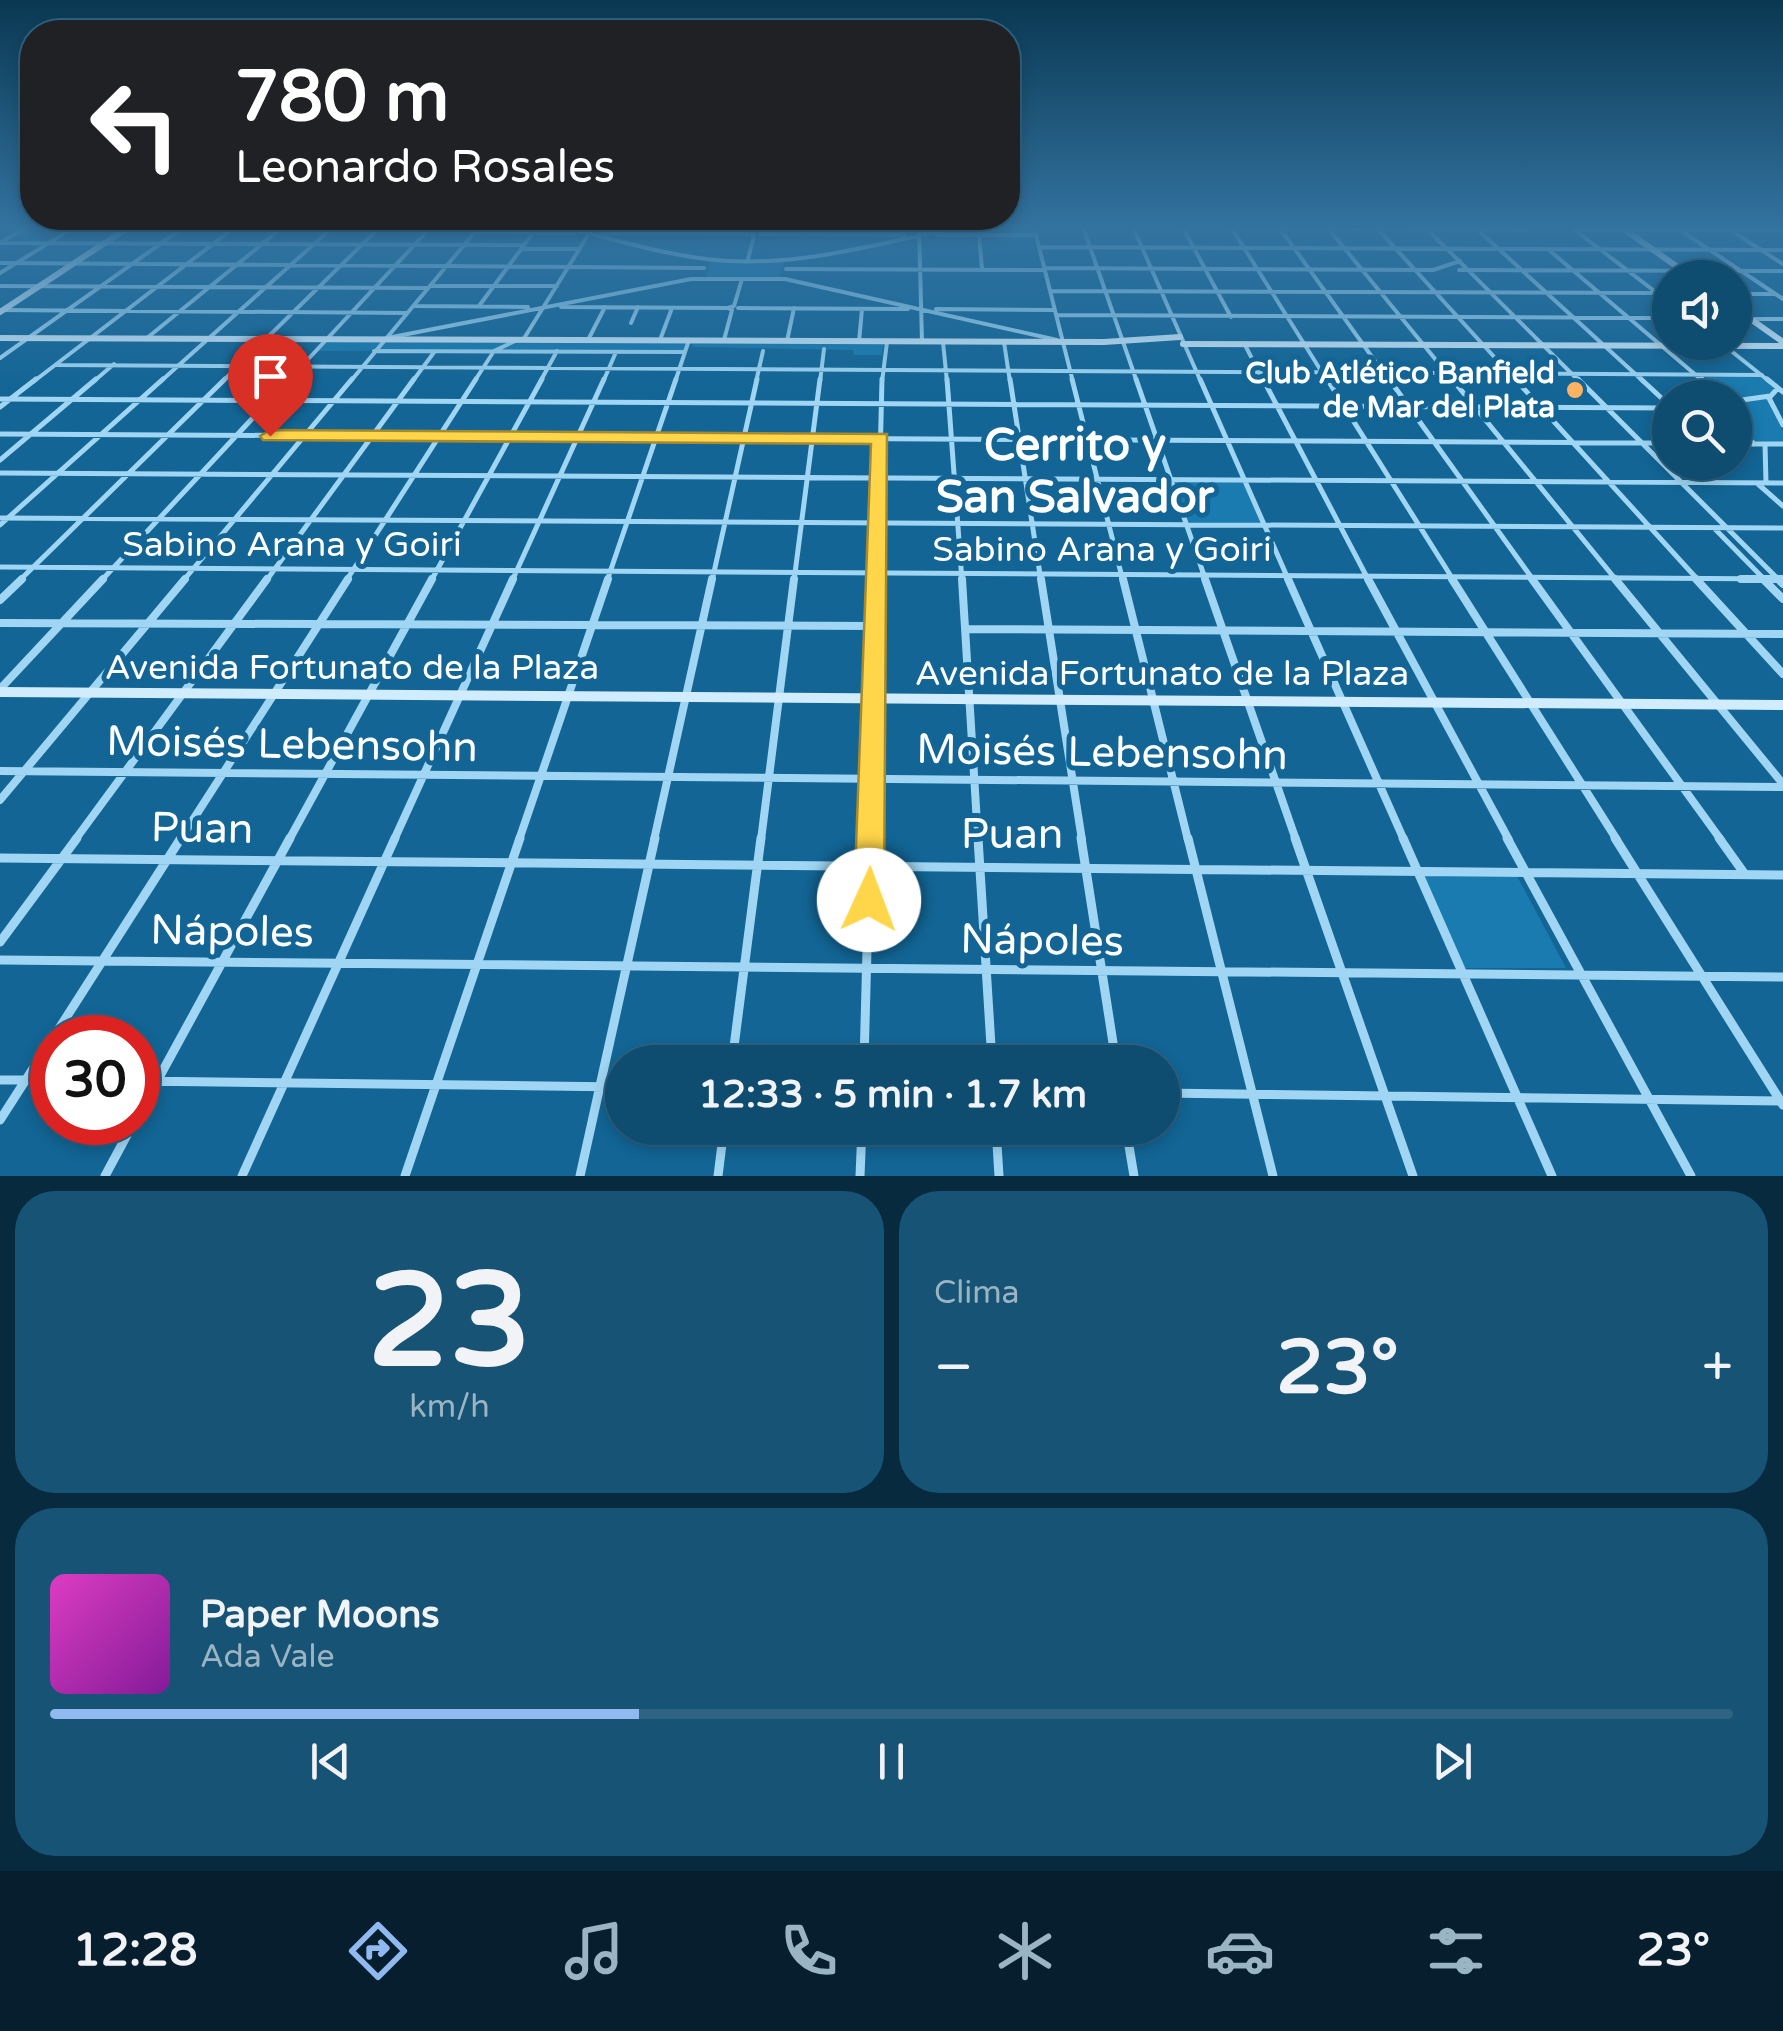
<!DOCTYPE html>
<html lang="es">
<head>
<meta charset="utf-8">
<style>
  :root { --surface:#0e4c70; --page:#175375; --text:#f1f3f6; --muted:#9bb4c3; --line:#2e6383; --accent:#90b9f0 }
  body { margin:0; font-family:"Varela Round",sans-serif; background:var(--page); color:var(--text); height:100vh; display:flex; flex-direction:column; font-size:38px; white-space:nowrap }
  * { box-sizing:border-box; margin:0 }
  p { font-size:32px; color:var(--muted) }
  .icon { flex:none; width:55px; height:55px; fill:none; stroke:currentColor; stroke-width:2; stroke-linecap:round; stroke-linejoin:round }
  .map { position:relative; height:1176px; overflow:hidden }
  .drawer { display:flex; flex-direction:column; gap:15px; padding:15px; background:#082a3e; flex:1 }
  .drawer>* { flex:none }
  .top-card { position:absolute; left:20px; top:20px; width:1000px; height:210px; border-radius:40px; box-shadow:0 5px 15px #0003,0 0 0 2px var(--line); background:#202124; color:#fff; overflow:hidden }
  .buttons { position:absolute; left:1652px; top:260px; display:grid; gap:20px }
  .buttons a { display:grid; place-items:center; width:100px; height:100px; border-radius:50%; background:var(--surface); box-shadow:0 5px 15px #0003,0 0 0 2px var(--line); font-size:50px }
  .speed { position:absolute; left:30px; top:1015px; display:flex; gap:20px; font-size:50px; font-weight:700; text-align:center }
  .speed>* { display:grid; place-content:center; width:130px; height:130px; border-radius:50%; background:var(--surface); box-shadow:0 5px 15px #0003,0 0 0 2px var(--line); line-height:1 }
  .speed .limit { border:15px solid #d22; background:#fff; color:#111 }
  .pin { position:absolute; display:grid; place-items:center; width:85px; height:85px; color:#fff; margin:-102px -42px; border-radius:50% 50% 50% 0; rotate:-45deg; box-shadow:0 0 10px #0007 }
  .pin .icon { rotate:45deg }
  .me { position:absolute; width:110px; margin:-55px; rotate:2deg; stroke-linejoin:round; filter:drop-shadow(0 0 8px #0008) }
  .turn { display:flex; align-items:center; gap:35px; height:210px; padding:0 50px; font-size:45px }
  .turn .icon { width:130px; height:130px; stroke-width:2.5 }
  .turn b { display:block; font-size:70px; line-height:85px }
  .big { font-size:75px; font-weight:700; line-height:1.1 }
  .drawer .tile { flex:1; display:flex; flex-direction:column; justify-content:center; gap:15px; min-width:0; padding:0 35px; border-radius:40px; background:var(--page) }
  .drawer .dial { align-items:center; gap:0 }
  .dial b { font-size:130px; line-height:1 }
  .song { display:flex; align-items:center; gap:30px }
  .cover { width:120px; height:120px; border-radius:15px; background:linear-gradient(135deg,hsl(310 70% 55%),hsl(290 70% 35%)) }
  .played { height:10px; border-radius:5px; background:linear-gradient(90deg,var(--accent) 35%,var(--line) 35%) }
  .keys { display:flex; justify-content:space-around; direction:ltr }
  .heat { display:flex; justify-content:space-between; align-items:center; font-size:55px; direction:ltr }
  .drawer .tiles { flex:1; display:grid; gap:15px; grid-template-columns:1fr 1fr }
  .tile:last-child { grid-column:span 2 }
  .trip { position:absolute; left:605px; top:1045px; width:575px; height:100px; border-radius:50px; background:var(--surface); box-shadow:0 5px 15px #0003,0 0 0 2px var(--line); font-weight:700; line-height:100px; text-align:center }
  .dock { display:flex; height:160px; justify-content:space-around; align-items:center; background:#061e2d; color:var(--muted) }
  .dock .icon { width:70px; height:70px }
  .dock .active { color:var(--accent) }
  .dock b { font-size:45px; color:var(--text) }
  .map>svg:first-child { display:block }
  .green { fill:#197baf }
  .lines { fill:none; stroke-linecap:round; stroke-linejoin:round }
  .street-far3 { stroke:#a0d6f3; stroke-width:4 }
  .street-far2 { stroke:#a0d6f3; stroke-width:5 }
  .street-far1 { stroke:#a0d6f3; stroke-width:8 }
  .street { stroke:#a0d6f3; stroke-width:9 }
  .secondary-far1 { stroke:#d0ecfd; stroke-width:6 }
  .secondary { stroke:#d0ecfd; stroke-width:10 }
  .route { fill:#ffd54a; stroke:#a68a30; stroke-width:2.5 }
  .poi-dot { fill:#ffb262; stroke:#126595; stroke-width:4 }
  .labels { text-anchor:middle; stroke-width:10; stroke-linejoin:round; paint-order:stroke }
  .far-poi-label { font-size:30px; font-weight:bold; fill:#fff; stroke:#126595; text-anchor:end }
  .street-label { font-size:35px; fill:#fff; stroke:#126595 }
  .near-street-label { font-size:42px; fill:#fff; stroke:#126595 }
  .district-label { font-size:45px; font-weight:bold; fill:#fff; stroke:#126595 }
</style>
</head>
<body>
<div class="map">
<svg width="1783" height="1176" viewBox="0 0 1783 1176">
  <rect width="100%" height="100%" fill="#126595"/>
  <path class="green" d="M711,259H782L785,261L779,277L706,278Z
    M326,340L511,341L494,350L316,351Z
    M517,341L687,342L684,351L499,350Z
    M693,344H884L881,355H854L853,350L692,347Z
    M1759,376L1775,388L1767,399L1783,431V442H1735V398L1716,397L1705,377Z
    M1170,479L1243,480L1264,524H1184Z
    M1418,874H1516L1566,968H1460Z"/>
  <g class="lines">
    <path class="street-far3" d="M563,227C618,240 673,258 729,261C806,265 883,243 958,227
      M919,227L922,342
      M1034,227L1073,382
      M1034,227L1526,230
      M1083,227L1137,382
      M1133,227L1201,382
      M1231,227L1328,382
      M1279,227L1390,382
      M1327,227L1454,382
      M1376,227L1517,382
      M1425,227L1580,382
      M1571,227L1670,303
      M1183,228L1231,317
      M1575,230H1783
      M1680,230L1783,299
      M1730,230L1783,264
      M1479,231L1644,382
      M476,232L574,233
      M601,233L750,234
      M759,234L905,235
      M937,235H1036
      M979,235L982,269
      M1,242L27,227
      M0,243L524,245
      M1039,247L1783,250
      M523,249H579
      M1549,250L1704,382
      M748,259L754,236L750,234L757,227
      M0,263L704,268
      M1044,268L1433,270L1460,261
      M786,269L1045,270
      M1459,270L1783,271
      M0,273L75,227
      M0,286L427,288
      M432,286H557
      M1050,291L1670,293
      M1735,294H1774
      M416,306L528,307
      M479,306L533,233
      M561,307L728,308
      M738,308L908,309
      M936,309L1055,310
      M0,310L407,313
      M1056,315L1670,318
      M1735,319H1783
      M631,323L638,307
      M392,337L691,279H785L1057,340
      M147,338L283,227
      M523,340L593,227
      M588,340L605,307
      M660,340L672,308
      M724,340L732,310L728,308L734,306L742,279
      M787,341L794,308
      M859,342L862,309
      M943,342L947,382
      M1004,342L1010,382
      M1720,342L1770,382
      M1245,345L1264,382
      M374,351L685,352
      M0,358L184,227
      M56,365L1762,375
      M33,382L235,227
      M93,382L114,364
      M160,382L333,227
      M222,382L380,227
      M287,382L431,227
      M350,382L479,227
      M412,382L435,351
      M474,382L494,351L515,341
      M540,382L557,351
      M603,382L616,352
      M675,382L689,340
      M756,382L763,351
      M820,382L824,349
      M882,382L887,342"/>
    <path class="street-far2" d="M947,379L962,581
      M1010,379L1041,581
      M1072,379L1123,581
      M1136,379L1206,581
      M1200,379L1289,581
      M1263,379L1369,581
      M1327,379L1454,581
      M1389,379L1534,581
      M1452,379L1617,581
      M1515,379L1699,581
      M1578,379L1780,581
      M1641,379L1670,406
      M1702,379L1713,398
      M1767,379L1783,392
      M1778,388L1769,398L1783,425
      M0,399L1670,408
      M1735,401L1770,396
      M0,407L36,379
      M1735,424L1754,444
      M0,434L1670,443
      M1735,444H1783
      M1765,444L1766,483
      M0,460L96,379
      M0,473L1783,483
      M1758,484L1783,506
      M0,518L1783,528
      M0,525L163,379
      M1714,528L1766,581
      M0,567L1783,579
      M19,581L225,379
      M101,581L289,379
      M183,581L352,379
      M266,581L414,379
      M346,581L476,379
      M431,581L542,379
      M512,581L604,379
      M607,581L676,379
      M712,581L757,379
      M794,581L820,379
      M877,581L882,379"/>
    <path class="street-far1" d="M962,579L978,840
      M1041,579L1082,840
      M1123,579L1188,840
      M1205,579L1296,840
      M1288,579L1404,840
      M1368,579L1509,840
      M1452,579L1617,840
      M1532,579L1721,840
      M1615,579L1783,784
      M1696,579L1783,674
      M1741,579H1783
      M1763,579L1783,599
      M1778,579L1783,584
      M0,600L22,579
      M0,623L874,626
      M966,629L1783,634
      M0,689L103,579
      M0,771L1783,787
      M0,800L185,579
      M75,840L267,579
      M180,840L348,579
      M289,840L432,579
      M394,840L513,579
      M519,840L608,579
      M654,840L712,579
      M761,840L794,579
      M870,840L877,579"/>
    <path class="street" d="M978,838L992,1062
      M1081,838L1116,1062
      M1188,838L1273,1176
      M1295,838L1413,1176
      M1403,838L1552,1176
      M1507,838L1691,1176
      M1615,838L1783,1105
      M1719,838L1744,873
      M0,858L1783,875
      M0,942L77,838
      M0,960L1783,977
      M53,1038L181,838
      M732,1062L761,838
      M864,1062L870,838
      M0,1080H52
      M138,1081L622,1087
      M1162,1093L1781,1101
      M138,1116L290,838
      M0,1120L52,1039
      M996,1128L999,1176
      M1126,1128L1134,1176
      M105,1176L134,1122
      M242,1176L395,838
      M405,1176L520,838
      M580,1176L655,838
      M718,1176L724,1128
      M860,1176L862,1128"/>
    <path class="secondary-far1" d="M1621,227L1693,278
      M1735,308L1783,342
      M0,312L129,227
      M0,338L1104,342L1180,337
      M1183,344L1783,346"/>
    <path class="secondary" d="M0,692L1783,705"/>
  </g>
  <linearGradient id="sky" x2="0" y2="1"><stop stop-color="#0a3852"/><stop offset="0.58" stop-color="#3373a0"/><stop offset="1" stop-color="#3373a0" stop-opacity="0"/></linearGradient>
  <rect width="1783" height="392" fill="url(#sky)"/>
  <path class="route" d="M270,430L887,434L884,900L880,909L869,913L858,909L854,900L871,444L263,440L260,436Z"/>
  <circle class="poi-dot" cx="1575" cy="390" r="10"/>
  <g class="labels">
    <g class="far-poi-label">
      <text x="1555" y="383">Club Atlético Banfield<tspan x="1555" dy="34">de Mar del Plata</tspan></text>
    </g>
    <g class="street-label">
      <text x="292" y="556">Sabino Arana y Goiri</text>
      <text x="1102" y="561">Sabino Arana y Goiri</text>
      <text x="352" y="679">Avenida Fortunato de la Plaza</text>
      <text x="1162" y="685">Avenida Fortunato de la Plaza</text>
    </g>
    <g class="near-street-label">
      <text transform="translate(292 743) rotate(1)" y="15">Moisés Lebensohn</text>
      <text transform="translate(1102 751) rotate(1)" y="15">Moisés Lebensohn</text>
      <text transform="translate(202 827) rotate(1)" y="15">Puan</text>
      <text x="1012" y="848">Puan</text>
      <text transform="translate(232 930) rotate(1)" y="15">Nápoles</text>
      <text transform="translate(1042 939) rotate(1)" y="15">Nápoles</text>
    </g>
    <g class="district-label">
      <text x="1075" y="460">Cerrito y<tspan x="1075" dy="52">San Salvador</tspan></text>
    </g>
  </g>
</svg>
<div class="buttons">
<a><svg class="icon" aria-label="sound" viewBox="0 0 24 24"><path d="M4 9h4l5-4v14l-5-4H4zM17 9q2 3 0 6"/></svg></a>
<a><svg class="icon" aria-label="search" viewBox="0 0 24 24"><circle cx="10" cy="10" r="6"/><path d="M15 15l6 6"/></svg></a>
</div>
<div class="speed"><div class="limit">30</div></div>
<div class="pin" style="left:270px;top:436px;background:#d93025"><svg class="icon" aria-label="arrive" viewBox="0 0 24 24"><path d="M6 21V4h12l-3 4 3 4H6"/></svg></div>
<svg class="me" style="left:869px;top:900px" viewBox="-20 -20 40 40"><circle r="19" fill="#fff"/><path d="M0-13L10 11 0 6-10 11z" fill="#ffd54a"/></svg>
<div class="trip">12:33 · 5 min · 1.7 km</div>
<div class="top-card">
<div class="turn"><svg class="icon" aria-label="left" viewBox="0 0 24 24"><path d="M17 20v-9H6M10 6l-5 5 5 5"/></svg><div><b>780 m</b>Leonardo Rosales</div></div>
</div>
</div>
<section class="drawer">
<div class="tiles">
<div class="tile dial"><b>23</b><p>km/h</p></div>
<div class="tile"><p>Clima</p>
<div class="heat"><a>−</a><b class="big">23°</b><a>+</a></div>
</div>
<div class="tile">
<div class="song"><i class="cover"></i><div><b>Paper Moons</b><p>Ada Vale</p></div></div>
<div class="played"></div>
<div class="keys"><svg class="icon" aria-label="previous" viewBox="0 0 24 24"><path d="M18 5L8 12l10 7zM5 5v14"/></svg><svg class="icon" aria-label="pause" viewBox="0 0 24 24"><path d="M8 5v14M16 5v14"/></svg><svg class="icon" aria-label="next" viewBox="0 0 24 24"><path d="M6 5l10 7-10 7zM19 5v14"/></svg></div>
</div>
</div>
</section>
<nav class="dock">
<b>12:28</b>
<svg class="icon active" aria-label="directions" viewBox="0 0 24 24"><path d="M12 3l9 9-9 9-9-9zM9 14v-3h6M13 9l2 2-2 2"/></svg>
<svg class="icon" aria-label="music" viewBox="0 0 24 24"><path d="M9 18V5l10-2v13"/><circle cx="6" cy="18" r="3"/><circle cx="16" cy="16" r="3"/></svg>
<svg class="icon" aria-label="phone" viewBox="0 0 24 24"><path d="M5 4h4l2 5-3 2q2 4 5 5l2-3 5 2v4C11 20 4 13 5 4z"/></svg>
<svg class="icon" aria-label="climate" viewBox="0 0 24 24"><path d="M12 3v18M4 7l16 10M4 17L20 7"/></svg>
<svg class="icon" aria-label="car" viewBox="0 0 24 24"><path d="M5 17H2v-5l4-1 3-4h7l3 4 3 1v5h-3M9 17h6M6 11h13"/><circle cx="7" cy="17" r="2"/><circle cx="17" cy="17" r="2"/></svg>
<svg class="icon" aria-label="filters" viewBox="0 0 24 24"><path d="M4 7h16M4 17h16"/><circle cx="9" cy="7" r="2"/><circle cx="15" cy="17" r="2"/></svg>
<b>23°</b>
</nav>
</body>
</html>
